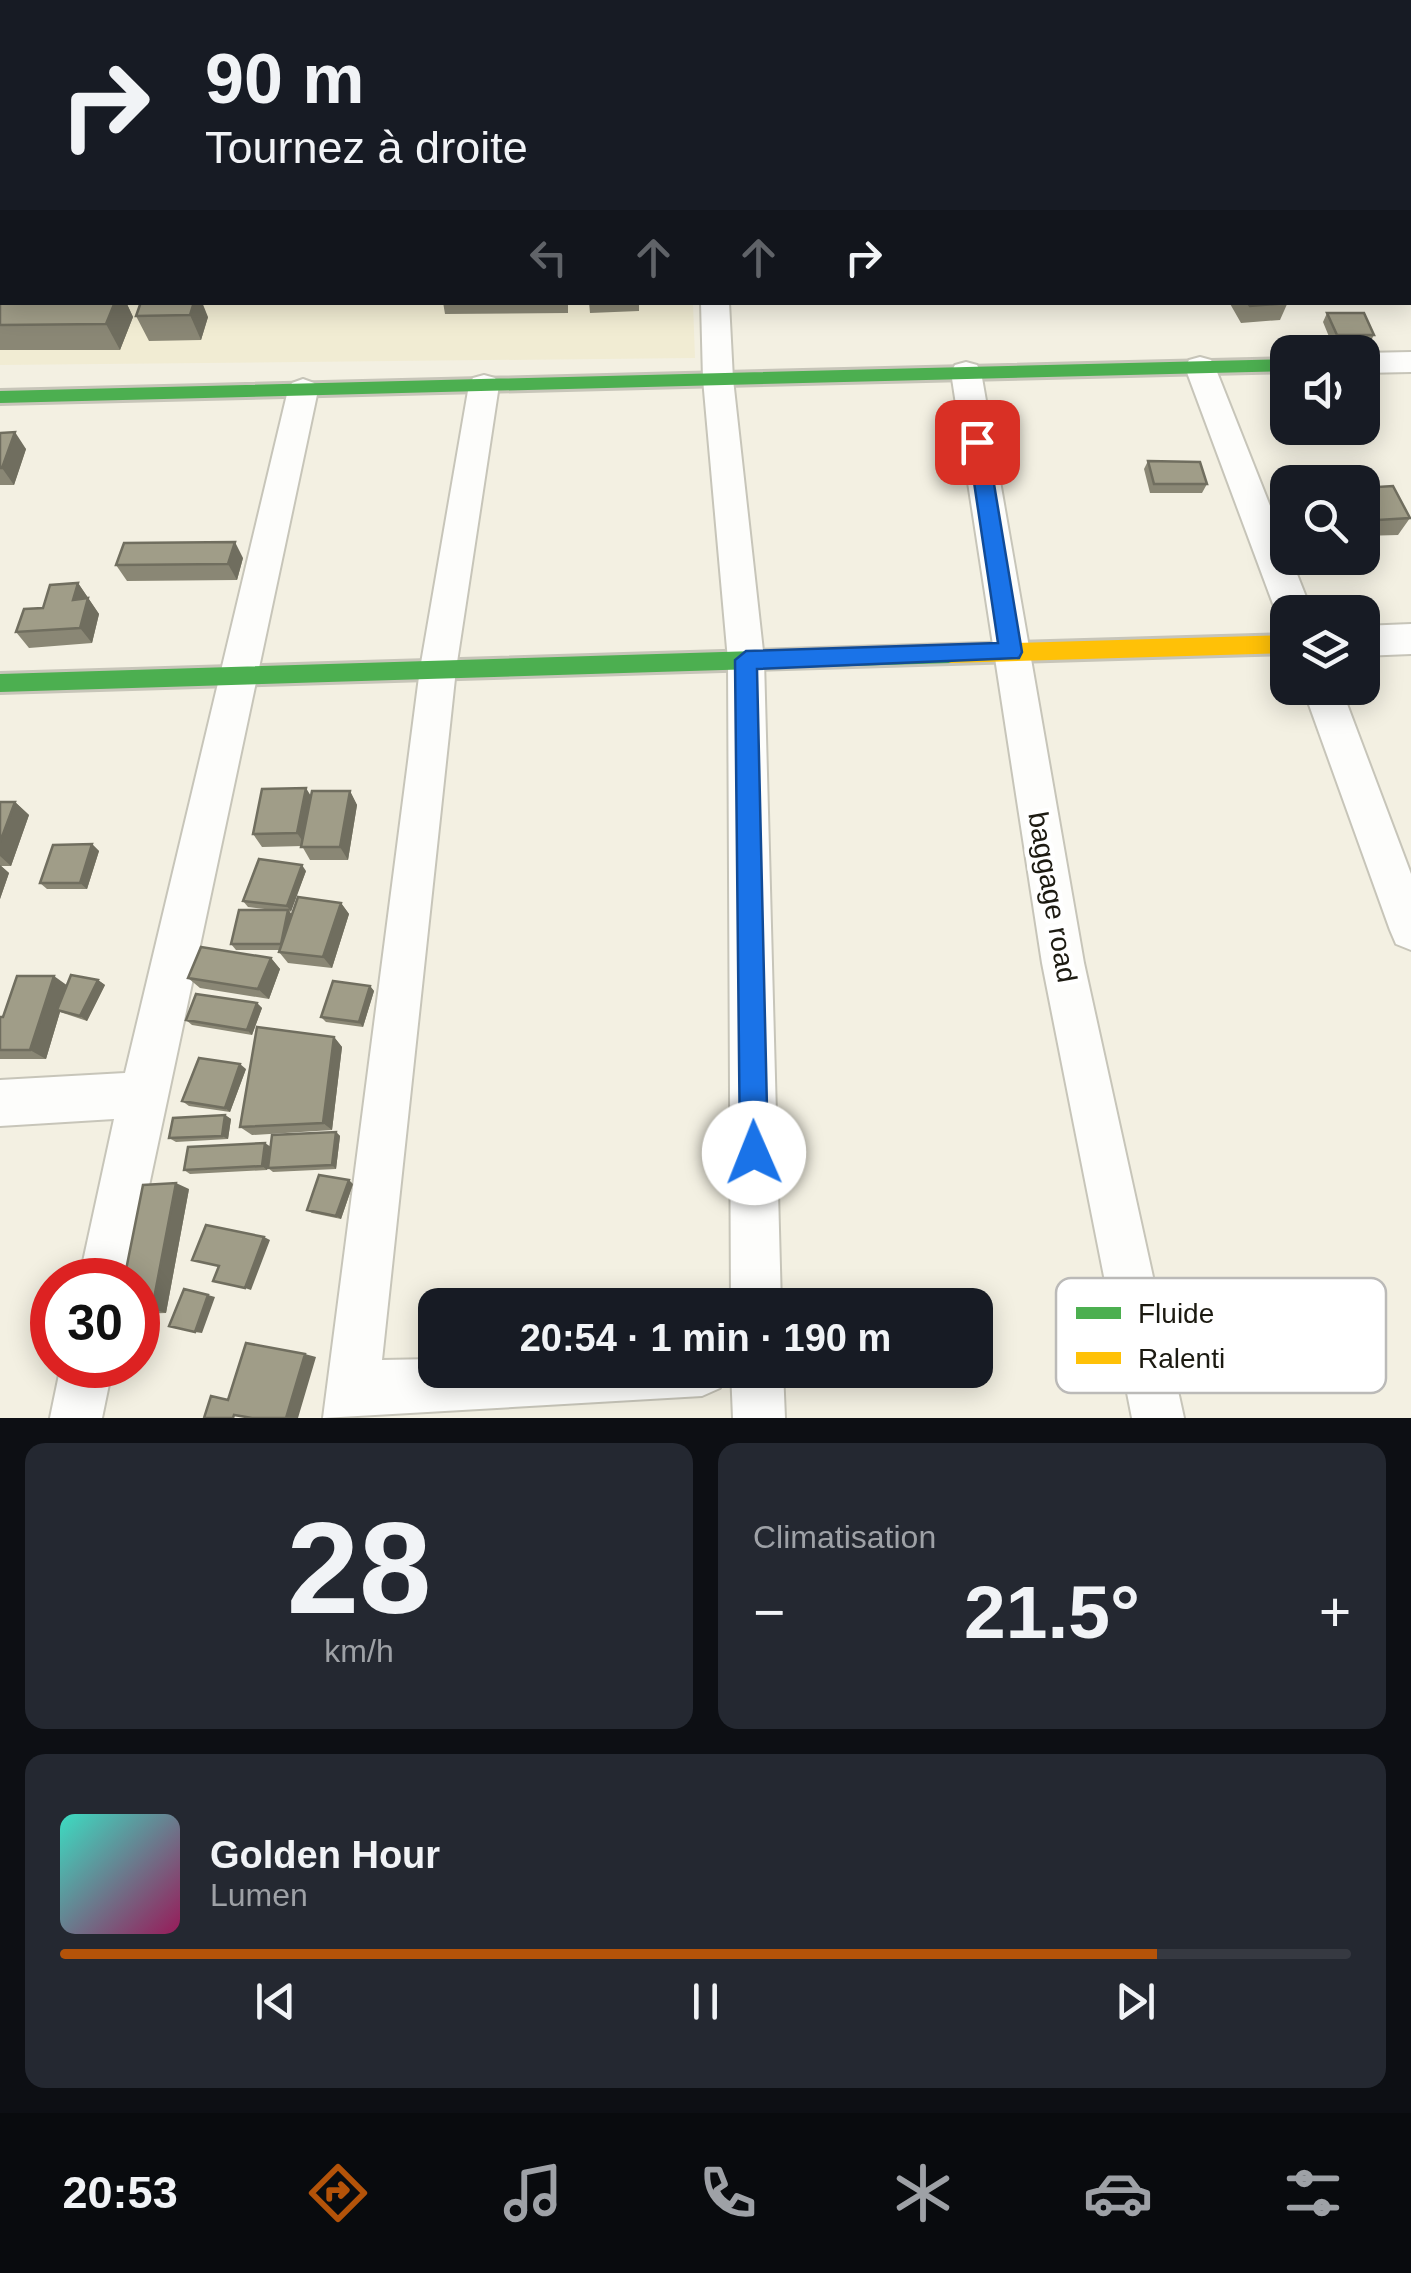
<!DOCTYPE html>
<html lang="fr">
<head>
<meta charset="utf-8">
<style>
  :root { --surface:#171b24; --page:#242831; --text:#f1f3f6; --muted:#9ea1a6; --line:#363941; --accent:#b45309 }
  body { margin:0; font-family:Helvetica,sans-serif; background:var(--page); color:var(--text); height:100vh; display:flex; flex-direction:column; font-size:38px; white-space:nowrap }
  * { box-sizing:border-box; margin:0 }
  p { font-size:32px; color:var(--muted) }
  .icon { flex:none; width:55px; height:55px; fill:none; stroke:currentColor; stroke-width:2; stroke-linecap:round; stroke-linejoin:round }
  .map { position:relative; height:1418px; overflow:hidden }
  .drawer { display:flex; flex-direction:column; gap:25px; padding:25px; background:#0d0f14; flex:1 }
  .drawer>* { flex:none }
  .banner { position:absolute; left:0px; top:0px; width:1412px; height:305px; box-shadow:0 5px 25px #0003; background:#171b24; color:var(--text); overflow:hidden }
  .controls { position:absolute; left:1270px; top:335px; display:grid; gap:20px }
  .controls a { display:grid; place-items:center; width:110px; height:110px; border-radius:20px; background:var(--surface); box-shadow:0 5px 25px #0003; font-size:50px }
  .speed { position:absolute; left:30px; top:1258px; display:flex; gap:20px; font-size:50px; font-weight:700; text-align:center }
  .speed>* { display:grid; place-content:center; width:130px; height:130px; border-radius:50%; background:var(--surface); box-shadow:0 5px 25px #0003; line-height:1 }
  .speed .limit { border:15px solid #d22; background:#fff; color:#111 }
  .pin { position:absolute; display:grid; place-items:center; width:85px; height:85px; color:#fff; margin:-42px; border-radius:20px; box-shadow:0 5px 15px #0006 }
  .me { position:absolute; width:110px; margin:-55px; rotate:359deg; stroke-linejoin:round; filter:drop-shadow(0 0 8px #0008) }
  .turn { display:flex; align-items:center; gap:35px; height:210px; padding:0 40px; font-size:45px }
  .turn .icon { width:130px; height:130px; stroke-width:2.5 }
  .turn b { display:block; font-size:70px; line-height:85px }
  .lanes { display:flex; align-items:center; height:95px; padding:0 40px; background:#0003; justify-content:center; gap:50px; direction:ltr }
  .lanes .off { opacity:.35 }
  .big { font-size:75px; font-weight:800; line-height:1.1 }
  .drawer .widget { flex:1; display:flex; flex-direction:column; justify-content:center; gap:15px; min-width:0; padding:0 35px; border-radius:20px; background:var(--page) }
  .drawer .dial { align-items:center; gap:0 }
  .dial b { font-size:130px; line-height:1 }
  .song { display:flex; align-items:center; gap:30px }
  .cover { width:120px; height:120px; border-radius:15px; background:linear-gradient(135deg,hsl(170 70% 55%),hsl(330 70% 35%)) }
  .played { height:10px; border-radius:5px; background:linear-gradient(90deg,var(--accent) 85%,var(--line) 85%) }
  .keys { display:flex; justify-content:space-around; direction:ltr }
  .heat { display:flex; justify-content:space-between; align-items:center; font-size:55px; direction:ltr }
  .drawer .tiles { flex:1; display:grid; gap:25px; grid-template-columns:1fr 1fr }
  .widget:last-child { grid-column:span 2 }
  .trip { position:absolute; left:418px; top:1288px; width:575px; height:100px; border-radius:20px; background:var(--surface); box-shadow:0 5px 25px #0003; font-weight:800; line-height:100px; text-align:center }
  .tabs { display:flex; height:160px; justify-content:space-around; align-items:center; background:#090b0e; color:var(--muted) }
  .tabs .icon { width:70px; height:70px }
  .tabs .on { color:var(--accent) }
  .tabs b { font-size:45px; color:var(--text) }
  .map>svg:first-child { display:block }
  .built { fill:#f1ecd3 }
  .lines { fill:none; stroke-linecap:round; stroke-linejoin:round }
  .street-casing { stroke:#c7c5b9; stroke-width:4 }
  .fast-casing { stroke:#c7c5b9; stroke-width:6 }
  .slow-casing { stroke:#c7c5b9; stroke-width:6 }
  .street { fill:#fdfdfb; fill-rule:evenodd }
  .fast { fill:#4caf50; fill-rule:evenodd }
  .slow { fill:#ffc107; fill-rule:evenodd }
  .wall { fill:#8a8775 }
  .shaded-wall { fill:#706e5f }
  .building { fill:#a09d88; stroke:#706e5f; stroke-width:2.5 }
  .route { fill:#1a73e8; stroke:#114b97; stroke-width:2.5 }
  .labels { text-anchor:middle; stroke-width:9; stroke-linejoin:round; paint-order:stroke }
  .street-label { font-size:28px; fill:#1c1a11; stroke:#fff }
  .key { fill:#fff; stroke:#bbbab8; stroke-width:2.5 }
  .key-label { font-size:28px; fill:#1c1a11 }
</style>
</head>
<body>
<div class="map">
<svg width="1411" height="1418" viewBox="0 0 1411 1418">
  <rect width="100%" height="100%" fill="#f3f0e2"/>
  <path class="built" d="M0,20L2,302L693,303L695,358L0,365Z"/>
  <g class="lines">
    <g class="street-casing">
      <path id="street" d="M293,0H479L292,2Z
        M693,0H715V2H693Z
        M1274,0H1297L1298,2H1276Z
        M1410,78H1411V92H1410Z
        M1410,200H1411V216H1410Z
        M1410,242L1411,243V261L1410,260Z
        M701,302H729L733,379L764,660L781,1305H731L728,660L703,379Z
        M1411,352V372L1362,373V353Z
        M1200,357L1211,360L1215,367L1312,612H1288V624L1276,612L1185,367L1189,360Z
        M966,362L977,365L981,372L1084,963L1184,1418H1132L1042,963L951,372L955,365Z
        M484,375L495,378L499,385L456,669L382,1360L435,1359V1370H728L720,1388L702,1396L323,1418L420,669L469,385L473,378Z
        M303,379L314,383L318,390L129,1280H79L114,1119L0,1126V1080L125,1073L288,390L292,383Z
        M1411,624V654L1362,656V626Z
        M1303,688H1341L1411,874V950L1396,944L1390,930Z
        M61,1365H113L102,1418H50Z
        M731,1370H783L785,1418H733Z"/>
    </g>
    <g class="fast-casing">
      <path id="fast" d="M1288,359V371L0,403V391Z
        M951,645L959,648L962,654L959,660L951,663L0,692V674Z"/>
    </g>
    <g class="slow-casing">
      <path id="slow" d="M1288,635V653L951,663L943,660L940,654L943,648L951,645Z"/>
    </g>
    <use href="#street" class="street"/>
    <use href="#fast" class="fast"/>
    <use href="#slow" class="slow"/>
  </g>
  <path class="wall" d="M0,292L2,302H126L133,317L120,350H0Z
    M141,302L208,317L201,340L149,341L136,316Z
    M443,302H568V313L445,314Z
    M589,302H639V311L590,313Z
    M1229,302H1288L1280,320L1241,323Z
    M1327,313L1374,335L1369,344H1332L1323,322Z
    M0,433L26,449L14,485H0Z
    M1148,461L1207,484L1202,493H1150L1144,469Z
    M1362,488L1410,518L1398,535L1362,536Z
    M243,558L237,580L127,581L116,565Z
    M78,583L99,614L92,643L29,648L16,632Z
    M350,791L357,805L348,860H310L302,846L262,847L253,834L311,796Z
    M0,802H15L29,815L11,866H1L9,873L0,899Z
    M92,844L99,851L87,889H47L40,883Z
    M306,871L290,912L292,915L341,903L349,914L332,968L288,963L279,952L280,950H236L231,944L273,910L248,907L243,901Z
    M271,958L280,969L269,999L200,988L188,978Z
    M98,980L105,985L87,1021L60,1012L46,1059H0V1017L67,985Z
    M370,986L374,991L363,1027L326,1022L321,1017Z
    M257,1003L262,1008L252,1035L192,1025L186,1020Z
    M334,1037L342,1047L332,1130L252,1135L240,1127Z
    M246,1069L230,1112L189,1106L182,1101Z
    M225,1115L231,1119L228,1139L176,1142L169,1138Z
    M336,1132L340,1136L336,1169L273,1172L268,1168Z
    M271,1147L267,1170L190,1174L184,1170Z
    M353,1184L341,1219L312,1213L307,1210Z
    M189,1189L166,1313L138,1314V1280Z"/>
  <path class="shaded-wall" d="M115,302H126L133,317L120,350L106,324Z
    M194,302H202L208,317L201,340L190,315Z
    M15,432L26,449L14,485L2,468Z
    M235,542L243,558L237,580L228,564Z
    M78,583L99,614L92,643L80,628L73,600Z
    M306,788L314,801L306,846L297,833Z
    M350,791L357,805L348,860L340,847Z
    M15,802L29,815L11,866L0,856V842Z
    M92,844L99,851L87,889L80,883Z
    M0,865L9,873L0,899Z
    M302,865L306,871L291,912L287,906Z
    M341,903L349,914L332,968L323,957Z
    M288,910L293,916L281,944Z
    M271,958L280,969L269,999L258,989Z
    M54,976L68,986L57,1010L60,1012L46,1059L30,1050Z
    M98,980L105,985L87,1021L80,1016Z
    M370,986L374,991L363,1027L359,1022Z
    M257,1003L262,1008L252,1035L247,1030Z
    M334,1037L342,1047L332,1130L323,1123Z
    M240,1064L246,1069L230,1112L225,1108Z
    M225,1115L231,1119L228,1139L222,1136Z
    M336,1132L340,1136L336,1169L332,1165Z
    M265,1143L271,1147L267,1170L262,1166Z
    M349,1180L353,1184L341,1219L336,1216Z
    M176,1183L189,1189L166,1313L152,1309Z
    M264,1237L270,1240L251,1290L245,1288Z
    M208,1295L215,1297L202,1333L195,1332Z
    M305,1354L316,1357L298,1418H286Z"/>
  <path class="building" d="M0,292H2V302H115L106,324L0,325Z
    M141,302H194L190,315L136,316Z
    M1247,302H1288L1289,303L1250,306Z
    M1327,313H1364L1374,335H1337Z
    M15,432L2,468H0V433Z
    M1148,461L1200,462L1207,484H1154Z
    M1393,486L1410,518L1362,521V488Z
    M235,542L228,564L116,565L124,543Z
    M78,583L73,600L88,598L80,628L16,632L24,609L43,608L50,585Z
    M306,788L297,833L253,834L262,789Z
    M312,791H350L340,847H301Z
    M0,802H15L0,842Z
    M92,844L80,883H40L53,845Z
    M259,859L302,865L287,906L243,901Z
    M298,897L341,903L323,957L279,952Z
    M239,910H288L281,944H231Z
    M201,947L271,958L258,989L188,978Z
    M71,975L98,980L80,1016L57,1010Z
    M17,976H54L30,1050H0V1017H3Z
    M333,981L370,986L359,1022L321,1017Z
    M196,994L257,1003L247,1030L186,1020Z
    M257,1027L334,1037L323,1123L240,1127Z
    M199,1058L240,1064L225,1108L182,1101Z
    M225,1115L222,1136L169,1138L173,1118Z
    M336,1132L332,1165L268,1168L272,1135Z
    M265,1143L262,1166L184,1170L188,1147Z
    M319,1175L349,1180L336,1216L307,1210Z
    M176,1183L152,1309L138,1310V1280H124L143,1185Z
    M206,1225L264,1237L245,1288L213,1281L219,1266L192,1260Z
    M184,1289L208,1295L195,1332L169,1326Z
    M246,1343L305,1354L286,1418H252L234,1415L233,1418H204L211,1396L228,1400Z"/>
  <path class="route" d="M977,436L987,442L1022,652L1019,658L757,669L768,1153L764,1163L754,1167L744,1163L740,1153L735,660L746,651L998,643L968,442Z"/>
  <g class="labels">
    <g class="street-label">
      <text transform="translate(1053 897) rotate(80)" y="10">baggage road</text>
    </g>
  </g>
  <rect x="1056" y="1278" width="330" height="115" rx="15" class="key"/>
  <rect x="1076" y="1307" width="45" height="12" fill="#4caf50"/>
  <rect x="1076" y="1352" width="45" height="12" fill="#ffc107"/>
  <g class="key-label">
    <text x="1138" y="1323">Fluide</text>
    <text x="1138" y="1368">Ralenti</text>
  </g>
</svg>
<div class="controls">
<a><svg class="icon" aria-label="sound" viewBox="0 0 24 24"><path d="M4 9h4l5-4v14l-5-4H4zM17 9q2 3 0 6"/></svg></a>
<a><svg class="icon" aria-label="search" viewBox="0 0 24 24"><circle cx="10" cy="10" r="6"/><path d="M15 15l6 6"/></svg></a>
<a><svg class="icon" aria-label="layers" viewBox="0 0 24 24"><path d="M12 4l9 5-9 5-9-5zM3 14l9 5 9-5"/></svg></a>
</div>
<div class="speed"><div class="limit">30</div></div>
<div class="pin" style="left:977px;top:442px;background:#d93025"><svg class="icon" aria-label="arrive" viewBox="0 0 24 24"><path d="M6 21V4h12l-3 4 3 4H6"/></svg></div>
<svg class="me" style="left:754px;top:1153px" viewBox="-20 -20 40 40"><circle r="19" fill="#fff"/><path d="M0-13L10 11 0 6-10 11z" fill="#1a73e8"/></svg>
<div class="trip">20:54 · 1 min · 190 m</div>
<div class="banner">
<div class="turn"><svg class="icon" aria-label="right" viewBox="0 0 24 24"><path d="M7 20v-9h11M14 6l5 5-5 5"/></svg><div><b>90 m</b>Tournez à droite</div></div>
<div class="lanes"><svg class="icon off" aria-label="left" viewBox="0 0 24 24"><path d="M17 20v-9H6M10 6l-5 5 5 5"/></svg><svg class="icon off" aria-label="ahead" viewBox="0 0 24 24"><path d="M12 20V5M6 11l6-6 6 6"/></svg><svg class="icon off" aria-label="ahead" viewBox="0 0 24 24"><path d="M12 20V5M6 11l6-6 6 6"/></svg><svg class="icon" aria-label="right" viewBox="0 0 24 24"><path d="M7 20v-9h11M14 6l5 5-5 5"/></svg></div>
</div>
</div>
<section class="drawer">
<div class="tiles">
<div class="widget dial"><b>28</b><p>km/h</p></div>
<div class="widget"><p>Climatisation</p>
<div class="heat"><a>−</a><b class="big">21.5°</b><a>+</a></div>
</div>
<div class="widget">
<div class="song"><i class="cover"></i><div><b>Golden Hour</b><p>Lumen</p></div></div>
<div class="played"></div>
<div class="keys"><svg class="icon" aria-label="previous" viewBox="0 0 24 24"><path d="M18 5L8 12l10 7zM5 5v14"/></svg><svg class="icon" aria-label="pause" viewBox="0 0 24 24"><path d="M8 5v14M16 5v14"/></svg><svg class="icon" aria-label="next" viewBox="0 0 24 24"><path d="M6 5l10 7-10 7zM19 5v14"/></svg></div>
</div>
</div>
</section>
<nav class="tabs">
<b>20:53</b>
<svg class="icon on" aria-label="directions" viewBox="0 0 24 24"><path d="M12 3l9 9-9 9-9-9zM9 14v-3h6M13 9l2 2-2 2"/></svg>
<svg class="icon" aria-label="music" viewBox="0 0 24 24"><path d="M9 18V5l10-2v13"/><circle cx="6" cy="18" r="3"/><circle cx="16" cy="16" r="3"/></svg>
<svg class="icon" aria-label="phone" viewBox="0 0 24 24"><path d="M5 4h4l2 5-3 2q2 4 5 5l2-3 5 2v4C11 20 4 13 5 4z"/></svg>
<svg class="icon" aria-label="climate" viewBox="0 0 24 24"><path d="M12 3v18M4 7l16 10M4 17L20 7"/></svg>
<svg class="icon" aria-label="car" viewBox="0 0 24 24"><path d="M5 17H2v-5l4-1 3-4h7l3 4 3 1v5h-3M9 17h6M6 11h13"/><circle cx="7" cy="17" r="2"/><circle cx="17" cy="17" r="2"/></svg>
<svg class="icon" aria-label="filters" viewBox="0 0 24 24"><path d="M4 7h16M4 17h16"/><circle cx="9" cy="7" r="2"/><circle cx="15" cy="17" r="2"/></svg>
</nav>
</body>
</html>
